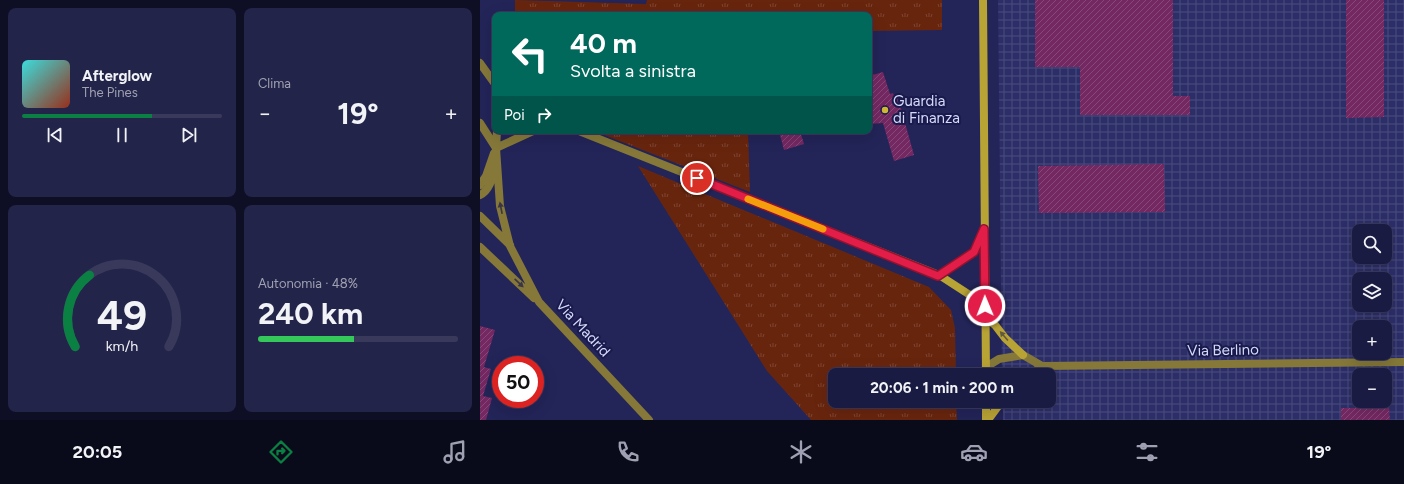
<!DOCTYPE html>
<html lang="it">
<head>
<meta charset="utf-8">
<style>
  :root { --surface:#1a1b42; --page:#232449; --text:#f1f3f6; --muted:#9fa1b2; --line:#38395b; --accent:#0b8043 }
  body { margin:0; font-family:Figtree,sans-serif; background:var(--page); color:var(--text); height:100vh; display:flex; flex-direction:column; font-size:15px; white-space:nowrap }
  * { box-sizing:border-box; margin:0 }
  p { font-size:13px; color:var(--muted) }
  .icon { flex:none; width:22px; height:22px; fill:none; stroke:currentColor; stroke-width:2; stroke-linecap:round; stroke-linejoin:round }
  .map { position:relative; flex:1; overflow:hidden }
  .details { display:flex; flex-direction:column; gap:8px; padding:8px; background:#0e0f24; width:480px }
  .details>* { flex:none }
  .banner { position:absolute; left:12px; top:12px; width:380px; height:122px; border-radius:8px; box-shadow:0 4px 16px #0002,0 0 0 1px var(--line); background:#00695c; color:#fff; overflow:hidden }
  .controls { position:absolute; left:872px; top:224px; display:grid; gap:8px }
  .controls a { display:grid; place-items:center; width:40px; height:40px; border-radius:8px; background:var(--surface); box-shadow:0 4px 16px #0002,0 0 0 1px var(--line); font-size:20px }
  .speed { position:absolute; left:12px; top:356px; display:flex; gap:8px; font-size:20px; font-weight:700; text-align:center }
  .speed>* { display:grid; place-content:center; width:52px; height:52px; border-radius:50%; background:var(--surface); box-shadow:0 4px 16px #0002,0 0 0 1px var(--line); line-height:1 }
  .speed .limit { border:6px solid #d22; background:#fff; color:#111 }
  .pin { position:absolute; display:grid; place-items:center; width:34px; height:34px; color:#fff; margin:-17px; border:2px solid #fff; border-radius:50%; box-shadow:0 1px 4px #0007 }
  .me { position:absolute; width:44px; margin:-22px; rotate:359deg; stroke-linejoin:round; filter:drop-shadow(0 0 3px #0008) }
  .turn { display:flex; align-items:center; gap:14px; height:84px; padding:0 12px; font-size:18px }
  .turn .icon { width:52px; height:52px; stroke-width:2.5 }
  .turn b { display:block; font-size:28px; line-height:34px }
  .then { display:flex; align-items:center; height:38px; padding:0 12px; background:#0003; gap:8px; font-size:15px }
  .big { font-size:30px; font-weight:700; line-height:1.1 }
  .details .card { flex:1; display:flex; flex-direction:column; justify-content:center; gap:6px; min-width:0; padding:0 14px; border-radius:8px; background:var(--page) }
  .details .dial { align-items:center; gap:0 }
  .dial svg { height:104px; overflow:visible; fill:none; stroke:var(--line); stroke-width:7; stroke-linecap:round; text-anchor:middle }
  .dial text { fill:var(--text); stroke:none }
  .song { display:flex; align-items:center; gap:12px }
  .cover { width:48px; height:48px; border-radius:6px; background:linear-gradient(135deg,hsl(180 70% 55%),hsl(10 70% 35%)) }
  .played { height:4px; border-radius:2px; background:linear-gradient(90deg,var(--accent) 65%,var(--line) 65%) }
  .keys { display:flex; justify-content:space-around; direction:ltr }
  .heat { display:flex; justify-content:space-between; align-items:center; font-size:22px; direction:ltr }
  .charge { height:6px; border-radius:3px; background:linear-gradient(90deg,#34c759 48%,var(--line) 0) }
  .details .tiles { flex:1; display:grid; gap:8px; grid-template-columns:repeat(2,1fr) }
  .trip { position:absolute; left:348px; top:368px; width:228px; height:40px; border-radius:8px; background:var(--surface); box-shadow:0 4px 16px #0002,0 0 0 1px var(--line); font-weight:700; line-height:40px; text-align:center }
  .tab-bar { display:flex; height:64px; justify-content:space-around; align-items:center; background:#0a0b1a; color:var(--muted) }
  .tab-bar .icon { width:28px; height:28px }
  .tab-bar .on { color:var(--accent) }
  .tab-bar b { font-size:18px; color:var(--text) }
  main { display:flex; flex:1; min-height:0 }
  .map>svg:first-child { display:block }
  .industrial { fill:url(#industrial-grid); fill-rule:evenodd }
  .grass { fill:url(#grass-tufts) }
  .building { fill:url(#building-hatch) }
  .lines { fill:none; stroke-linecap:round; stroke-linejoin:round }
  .minor { stroke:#857839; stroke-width:8 }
  .tertiary { stroke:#857839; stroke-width:8 }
  .secondary { stroke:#b8a335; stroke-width:8 }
  .oneway { fill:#3a3646 }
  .oneway2 { fill:#615842 }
  .route-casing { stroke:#92132f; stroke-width:10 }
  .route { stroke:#e11d48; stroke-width:7 }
  .slow { stroke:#f59e0b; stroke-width:7 }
  .poi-dot { fill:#d0b736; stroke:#1a1a4c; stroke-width:1.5 }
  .labels { text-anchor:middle; stroke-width:4; stroke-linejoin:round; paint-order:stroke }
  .poi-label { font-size:15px; fill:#d4dafa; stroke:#1a1a4c; text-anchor:start }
  .street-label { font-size:15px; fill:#d4dafa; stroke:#1a1a4c }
</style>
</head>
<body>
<main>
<section class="details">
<div class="tiles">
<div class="card">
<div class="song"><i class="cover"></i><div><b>Afterglow</b><p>The Pines</p></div></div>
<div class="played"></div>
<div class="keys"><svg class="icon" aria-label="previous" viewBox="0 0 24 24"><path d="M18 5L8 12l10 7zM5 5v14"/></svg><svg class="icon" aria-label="pause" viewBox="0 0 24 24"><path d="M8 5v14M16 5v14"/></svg><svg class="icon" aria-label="next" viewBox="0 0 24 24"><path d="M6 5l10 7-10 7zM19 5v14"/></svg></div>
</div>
<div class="card"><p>Clima</p>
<div class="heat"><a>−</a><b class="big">19°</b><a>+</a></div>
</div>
<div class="card dial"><svg viewBox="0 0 100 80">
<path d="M14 69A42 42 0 1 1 86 69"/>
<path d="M14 69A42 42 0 0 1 25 14" stroke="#0b8043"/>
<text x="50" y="56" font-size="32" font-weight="700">49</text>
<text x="50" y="72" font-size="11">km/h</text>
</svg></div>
<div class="card"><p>Autonomia · 48%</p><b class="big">240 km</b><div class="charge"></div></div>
</div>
</section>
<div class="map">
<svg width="924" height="420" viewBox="0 0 924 420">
  <defs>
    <pattern id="industrial-grid" width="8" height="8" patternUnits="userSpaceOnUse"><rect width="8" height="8" fill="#2c2e68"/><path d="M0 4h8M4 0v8" fill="none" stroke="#4a4c7e"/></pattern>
    <pattern id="grass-tufts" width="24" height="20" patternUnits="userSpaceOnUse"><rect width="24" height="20" fill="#68250e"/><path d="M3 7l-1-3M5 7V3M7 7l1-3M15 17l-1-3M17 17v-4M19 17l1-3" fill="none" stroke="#7d4432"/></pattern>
    <pattern id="building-hatch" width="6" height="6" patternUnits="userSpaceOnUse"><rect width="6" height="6" fill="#742862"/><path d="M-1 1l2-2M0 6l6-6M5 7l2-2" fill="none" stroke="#874779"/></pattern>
  </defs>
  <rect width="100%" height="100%" fill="#232458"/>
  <path class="industrial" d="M518,0H924V420H523V401H569V375H522ZM879,231H905V257H879ZM879,279H905V305H879ZM879,327H905V353H879ZM879,375H905V401H879Z"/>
  <path class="grass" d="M35,0L166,4L167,0H462V30L389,31V15H35Z
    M114,131H268L270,192Z
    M158,166L449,287L471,310L475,328L476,375H355V401H476L477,420H331L287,371Z"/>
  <path class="building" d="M555,0H693V96H710V115H600V67H555Z
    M866,0H904V117L866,118Z
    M403,72L410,94L413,93L415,99L418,98L434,155L414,161L403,123L389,124V76Z
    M299,131H320L324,144L304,150Z
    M684,164L685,212L559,213L558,166Z
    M0,326L15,330L4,367L11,369L3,396L12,398L6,420H0Z
    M861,408H909L910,420H861Z"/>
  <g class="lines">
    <path class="minor" d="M0,63L15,84
      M0,123L16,148
      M99,131L459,275
      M16,148L53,131
      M16,148L17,131
      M519,375L506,367L519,359L543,355L562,366L924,362
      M549,375L562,366"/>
    <path class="tertiary" d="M16,148L20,206L30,246L59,302L169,420
      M0,185L6,176L14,153
      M0,195C9,191 13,178 14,169
      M0,216L30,245
      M0,247L54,298"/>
    <path class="secondary" d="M503,0L506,375
      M503,231L494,252L459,275L493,297L505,318L515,325L525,338L543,355
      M506,401V420
      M508,420L522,401"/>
  </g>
  <defs><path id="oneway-solid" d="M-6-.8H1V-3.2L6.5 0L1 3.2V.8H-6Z"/></defs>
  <g class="oneway">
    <use href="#oneway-solid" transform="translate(21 208) rotate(-101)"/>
    <use href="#oneway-solid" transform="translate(39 283) rotate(43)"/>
  </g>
  <use class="oneway2" href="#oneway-solid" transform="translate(524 336) rotate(-131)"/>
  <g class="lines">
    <g class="route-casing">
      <path id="route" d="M217,178L458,276L494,252L504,229L505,306"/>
    </g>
    <use href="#route" class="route"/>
    <path class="slow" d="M268,199L343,229"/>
  </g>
  <circle class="poi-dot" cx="405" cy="110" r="4"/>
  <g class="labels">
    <g class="poi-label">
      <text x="413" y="106">Guardia<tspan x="413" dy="17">di Finanza</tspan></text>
    </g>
    <g class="street-label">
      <text transform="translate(103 328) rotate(47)" y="5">Via Madrid</text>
      <text transform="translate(743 350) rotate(-1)" y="5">Via Berlino</text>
    </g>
  </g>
</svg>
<div class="controls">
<a><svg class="icon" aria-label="search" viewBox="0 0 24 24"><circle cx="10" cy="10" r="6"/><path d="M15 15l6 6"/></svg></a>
<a><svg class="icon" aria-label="layers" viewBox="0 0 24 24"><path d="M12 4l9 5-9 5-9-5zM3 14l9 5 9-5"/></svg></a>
<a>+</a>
<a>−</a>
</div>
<div class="speed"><div class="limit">50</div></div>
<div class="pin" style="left:217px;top:178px;background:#d93025"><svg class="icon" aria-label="arrive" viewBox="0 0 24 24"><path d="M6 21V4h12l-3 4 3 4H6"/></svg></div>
<svg class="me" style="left:505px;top:306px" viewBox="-20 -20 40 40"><circle r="17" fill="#e11d48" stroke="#fff" stroke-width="3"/><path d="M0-11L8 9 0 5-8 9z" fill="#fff"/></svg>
<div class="trip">20:06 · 1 min · 200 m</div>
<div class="banner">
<div class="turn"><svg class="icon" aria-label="left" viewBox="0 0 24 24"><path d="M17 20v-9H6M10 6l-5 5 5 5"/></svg><div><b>40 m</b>Svolta a sinistra</div></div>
<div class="then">Poi<svg class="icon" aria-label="right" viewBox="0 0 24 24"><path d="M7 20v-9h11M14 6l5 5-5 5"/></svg></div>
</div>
</div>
</main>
<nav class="tab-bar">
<b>20:05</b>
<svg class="icon on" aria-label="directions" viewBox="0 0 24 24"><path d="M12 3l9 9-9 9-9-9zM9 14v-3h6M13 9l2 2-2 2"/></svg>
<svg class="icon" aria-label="music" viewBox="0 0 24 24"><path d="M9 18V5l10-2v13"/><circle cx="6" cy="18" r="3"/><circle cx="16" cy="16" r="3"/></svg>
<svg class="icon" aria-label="phone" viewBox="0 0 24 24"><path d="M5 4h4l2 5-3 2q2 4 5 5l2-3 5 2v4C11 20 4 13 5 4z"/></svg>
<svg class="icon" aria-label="climate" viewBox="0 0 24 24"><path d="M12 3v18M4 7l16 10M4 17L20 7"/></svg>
<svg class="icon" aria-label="car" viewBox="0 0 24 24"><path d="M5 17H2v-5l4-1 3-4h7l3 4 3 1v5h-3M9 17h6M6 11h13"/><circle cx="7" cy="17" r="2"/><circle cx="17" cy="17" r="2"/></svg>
<svg class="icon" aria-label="filters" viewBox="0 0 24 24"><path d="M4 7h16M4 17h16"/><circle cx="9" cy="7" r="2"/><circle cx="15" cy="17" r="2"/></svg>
<b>19°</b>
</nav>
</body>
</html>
